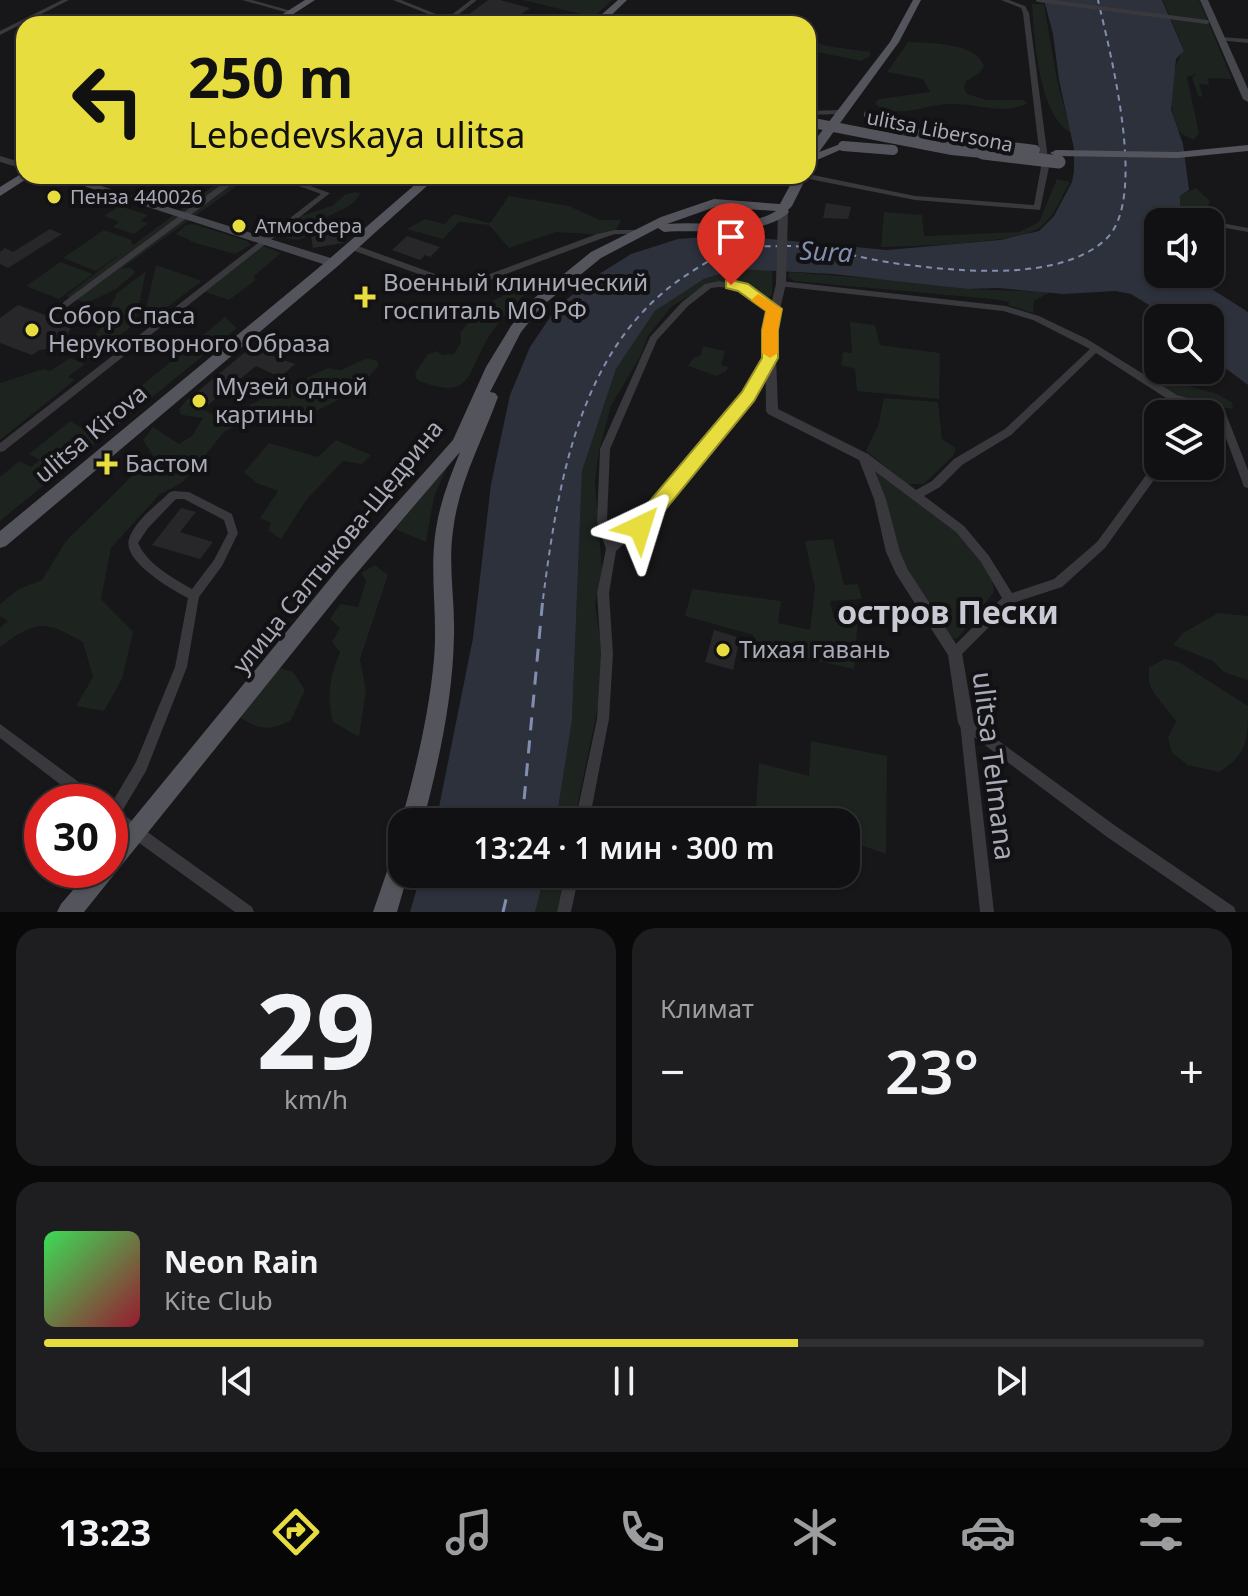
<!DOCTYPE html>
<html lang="ru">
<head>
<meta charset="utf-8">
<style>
  :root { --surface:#111012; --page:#1e1e20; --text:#f1f3f6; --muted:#9c9d9f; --line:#303032; --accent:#e8dd3f }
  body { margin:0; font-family:"Noto Sans",sans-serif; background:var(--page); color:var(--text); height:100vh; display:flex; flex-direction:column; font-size:30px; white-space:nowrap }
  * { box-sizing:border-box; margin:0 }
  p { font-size:26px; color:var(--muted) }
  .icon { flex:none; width:44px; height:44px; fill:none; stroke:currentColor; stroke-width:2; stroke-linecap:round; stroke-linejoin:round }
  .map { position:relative; height:912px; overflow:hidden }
  .details { display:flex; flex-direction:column; gap:16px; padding:16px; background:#09090a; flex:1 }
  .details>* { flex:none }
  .guide { position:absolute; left:16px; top:16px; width:800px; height:168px; border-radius:24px; box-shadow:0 2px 6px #0004,0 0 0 2px var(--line); background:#e8dd3f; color:#111; overflow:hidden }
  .buttons { position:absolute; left:1144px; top:208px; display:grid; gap:16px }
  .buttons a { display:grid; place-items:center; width:80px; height:80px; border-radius:16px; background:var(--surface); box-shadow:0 2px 6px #0004,0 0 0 2px var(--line); font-size:40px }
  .speed { position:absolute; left:24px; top:784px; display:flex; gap:16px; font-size:40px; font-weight:700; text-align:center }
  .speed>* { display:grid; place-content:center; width:104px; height:104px; border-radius:50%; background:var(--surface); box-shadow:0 2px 6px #0004,0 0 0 2px var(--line); line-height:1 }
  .speed .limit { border:12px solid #d22; background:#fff; color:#111 }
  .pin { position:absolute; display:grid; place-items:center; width:68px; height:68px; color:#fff; margin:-82px -34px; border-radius:50% 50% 50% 0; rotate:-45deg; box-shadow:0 0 8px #0007 }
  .pin .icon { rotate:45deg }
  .me { position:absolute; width:88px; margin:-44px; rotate:41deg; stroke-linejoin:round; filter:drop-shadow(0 0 6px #0008) }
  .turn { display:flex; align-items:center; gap:28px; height:168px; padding:0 40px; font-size:36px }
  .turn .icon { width:104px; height:104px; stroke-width:2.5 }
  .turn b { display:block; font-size:56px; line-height:68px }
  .big { font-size:60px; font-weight:600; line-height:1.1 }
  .details .card { flex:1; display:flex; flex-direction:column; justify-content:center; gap:12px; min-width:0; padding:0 28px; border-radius:24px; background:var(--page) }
  .details .dial { align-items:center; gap:0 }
  .dial b { font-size:104px; line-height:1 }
  .song { display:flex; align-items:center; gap:24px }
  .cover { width:96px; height:96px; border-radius:12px; background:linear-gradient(135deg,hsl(130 70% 55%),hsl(350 70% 35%)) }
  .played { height:8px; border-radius:4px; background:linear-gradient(90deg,var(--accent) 65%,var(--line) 65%) }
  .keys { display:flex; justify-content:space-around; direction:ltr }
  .heat { display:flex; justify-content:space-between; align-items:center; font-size:44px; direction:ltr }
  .details .tiles { flex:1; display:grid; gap:16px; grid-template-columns:1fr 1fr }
  .card:last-child { grid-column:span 2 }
  .trip { position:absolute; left:388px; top:808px; width:472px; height:80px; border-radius:24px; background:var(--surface); box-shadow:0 2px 6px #0004,0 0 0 2px var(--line); font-weight:600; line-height:80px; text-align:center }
  .tabs { display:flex; height:128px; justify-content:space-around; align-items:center; background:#070607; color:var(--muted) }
  .tabs .icon { width:56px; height:56px }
  .tabs .current { color:var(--accent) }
  .tabs b { font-size:36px; color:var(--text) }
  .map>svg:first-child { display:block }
  .green { fill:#1d231f }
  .water { fill:#2d313c }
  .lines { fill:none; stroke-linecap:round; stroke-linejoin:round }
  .ferry-far1 { stroke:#828eb0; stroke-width:2; stroke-dasharray:6 5; stroke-linecap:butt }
  .ferry { stroke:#828eb0; stroke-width:3; stroke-dasharray:13 10; stroke-linecap:butt }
  .building { fill:#272729 }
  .pedestrian-far1 { stroke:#38383d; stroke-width:4 }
  .pedestrian { stroke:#38383d; stroke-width:6 }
  .minor { fill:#38383d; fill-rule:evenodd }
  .tertiary { fill:#38383d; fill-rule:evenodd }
  .secondary { fill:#46464d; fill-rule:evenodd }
  .primary { fill:#54545c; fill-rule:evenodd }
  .primary-bridge-far1 { stroke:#54545c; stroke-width:10 }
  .primary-bridge { stroke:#54545c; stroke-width:13 }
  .route { fill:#e8dd3f; stroke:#979029; stroke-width:2 }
  .slow { fill:#f59e0b }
  .poi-dot { fill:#e8dd3f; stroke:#121113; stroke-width:3 }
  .labels { text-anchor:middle; stroke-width:8; stroke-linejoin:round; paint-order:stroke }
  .far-street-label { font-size:20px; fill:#a9aab7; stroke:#121113 }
  .far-poi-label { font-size:20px; fill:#a9aab7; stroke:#121113; text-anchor:start }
  .poi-label { font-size:24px; fill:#a9aab7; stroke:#121113; text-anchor:start }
  .street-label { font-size:24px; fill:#a9aab7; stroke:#121113 }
  .water-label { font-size:26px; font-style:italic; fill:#828eb0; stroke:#121113 }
  .near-street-label { font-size:28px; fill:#a9aab7; stroke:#121113 }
  .district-label { font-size:32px; font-weight:bold; fill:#cacad4; stroke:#121113 }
</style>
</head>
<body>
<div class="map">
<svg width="1248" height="912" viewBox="0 0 1248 912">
  <rect width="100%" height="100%" fill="#171618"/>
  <path class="green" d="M522,0H612L594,17Z
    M1163,0H1199L1232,79L1208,78L1209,85L1199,84L1203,97L1198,96L1192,77L1197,74L1187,77L1199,133L1194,140C1188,137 1182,135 1178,130C1167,110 1170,67 1184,50Z
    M1032,4H1044L1057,80L1071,133C1039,115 1034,39 1032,4Z
    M808,39L827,46L870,52V56L861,61L812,51L808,49Z
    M908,42C930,43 976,42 984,66L980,73L966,81L964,88L967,94L987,100H1024L1027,104C1001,115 980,104 953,104C928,103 905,118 879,108L875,102L879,99L930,92L923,79L887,72Z
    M227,176H251L121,269L130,267L136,272L116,289L87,303L66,296L123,252L96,271L63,258L104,230L131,240L133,245Z
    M1057,179L1070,182C1061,198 1054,218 1038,229C1016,243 911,247 881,247L884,212L922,215L924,236L1019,232L1039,222Z
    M1196,188L1210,201L1207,210L1213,221L1181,222L1180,196Z
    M355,192L360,193C353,210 333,210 321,222C314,227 310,236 301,239C295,241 289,239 283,236V230L301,216L332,206L346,194Z
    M509,196L569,206L600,220H621L615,232L603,235L556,232L509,248L489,225L459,222L443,239L407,229L425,219L445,224L454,214L490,223Z
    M119,206L148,215L141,221L148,223L134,234L113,227L119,222L104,216Z
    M194,224L247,241L251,245L235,254L195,243L176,234L186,225Z
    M263,246L281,253L254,276L255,281L229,300L206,292V289Z
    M60,262L93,274L59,299L26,286Z
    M156,265L202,281L142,326Z
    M737,269L772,270V295L764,300L746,286L719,281L706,285L671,307L648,336L640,357L611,406L599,451L595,482L602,569L595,604L602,650L599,702L574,822H556L572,720L582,471L616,369L655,311L704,279Z
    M146,271L135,324L88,358L80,353L100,329L117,293Z
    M789,272L920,282L968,289L1050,292L1034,301L1033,313L1008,305L1009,302L992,299L794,281L788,277Z
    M518,287L526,291L524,295C511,309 498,322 488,338C466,375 472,402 417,380L415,373L428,354L436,351L443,355L454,354L461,342L460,333L479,309Z
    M225,317L237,328L0,521V477L19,461L31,467L40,460L29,454L70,421L84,429L90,428Z
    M850,322L875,325L880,345L940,353L939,399L857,391L855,369L841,365L843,352L852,353Z
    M703,346L725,351L721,365L728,367L726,371L717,376L688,366L693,358L700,356Z
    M70,358L85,364L68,377L75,380L0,440V383L43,369L50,371Z
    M367,358L377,361L379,365C355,396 316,413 279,425L267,412L225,431L183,482L159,495L111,548L101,599L133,632L122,679L104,711L76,706L93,677L83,642C43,620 37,620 0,647V628L8,621L0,616V604L19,589L42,580L66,541L141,467L155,459L143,440L153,427L179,444L192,436L203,418L181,415L179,409L185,402L222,418L319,372L328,368L341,370Z
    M1156,377L1217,394L1232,402L1233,409C1205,405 1178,399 1155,381Z
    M884,398L938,402L942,439L956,448L953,456L924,484H907L866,451L879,423Z
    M336,440L371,455L362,464L343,461L307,499L281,539L268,530L271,523L260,518L278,491L256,483L244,472L269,443L318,457Z
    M448,465L434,497L426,542L395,529Z
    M872,465C906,492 993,546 994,592L957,639L952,638L906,573Z
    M833,539L844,585L858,584L862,599L830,601L834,618L858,617L854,669L751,646L753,635L685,616L692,589L781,601L778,623L810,630L815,588L805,541Z
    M375,565L388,575L360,659L366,691L359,737L333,722C326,695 330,677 340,652L332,642L340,628L330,619L340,604L358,607L366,581L361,573Z
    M1218,613L1248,616V680L1224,672L1213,661L1173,645L1183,633Z
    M1165,659L1179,662L1248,706C1248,740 1248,754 1219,772L1188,765L1172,753L1168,738L1176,721L1153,692L1149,682V667Z
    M276,667L293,672L305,690L291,720C273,731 259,730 241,718L240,712Z
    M811,741L887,756L886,854L846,840V822H797L756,807L759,763L809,776Z
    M545,874H564L557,912H535Z"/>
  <path class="water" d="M1044,0H1162L1184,51L1176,59L1171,110L1183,144L1189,190L1180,196L1181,222H1158V274H1188L1248,312V385C1214,358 1210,365 1210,318H1170L1131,294L1115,291L1064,294L998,288L968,289L833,274L737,269L704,279L655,311L616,369L582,471L572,720L556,822H436L473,638L491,484L510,395L530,347L557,307L596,276L631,254L678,239L729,235L887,250L1000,240L1039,231L1054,216L1072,182L1074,171V149L1059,80L1053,34Z
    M421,874H545L535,912H410Z"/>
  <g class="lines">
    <path class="ferry-far1" d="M785,246C824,246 861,259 900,264C956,271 1062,283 1107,238C1148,197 1110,52 1098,0
      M543,599C558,483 579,349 682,278C700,266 721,252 742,248C754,245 767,247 779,246"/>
    <path class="ferry" d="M522,822L543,597
      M503,912L512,874"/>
  </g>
  <path class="building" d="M488,0H500L530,8L514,19L508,17L497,24H476L461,20Z
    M826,203L851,207L848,219L823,218Z
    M50,229L62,234L8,268L0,264V252L5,248L13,252Z
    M343,231V243L313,248L311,236Z
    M407,236L440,247L430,257L425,255L420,260L392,250Z
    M18,305L72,325L65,341L54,348L40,350L32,355L0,343V318Z
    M250,348L295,364L280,377L256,366L203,409L185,402Z
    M181,508L196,512L180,532L213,542L200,559L152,545Z
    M714,630L740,638L733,670L705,662Z"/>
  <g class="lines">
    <path class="pedestrian-far1" d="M1038,0L1207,22
      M443,24L474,0"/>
    <path class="pedestrian" d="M66,304L238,176"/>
    <path class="minor" d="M62,0H69L0,35V31Z
      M242,0H252L295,12L292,14Z
      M393,0H401L461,24H453Z
      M1001,0H1009L1025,6L1029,13L1049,167L1040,210L915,200L804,178L803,176H808V174L915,196L1034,205L1041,167L1023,13L1021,8Z
      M1220,37L1248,39V43L1218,40V38Z
      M808,111L839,110L842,112L839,114L808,115Z
      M271,176H282L330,193L4,451L0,452V443L321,194Z
      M1210,221L1248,228V232L1210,225V222H1207Z
      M615,230H640L644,232L640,234H615L603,238L463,290L349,249L348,247L352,244L355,245L463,284L597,234Z
      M719,281L746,285L778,309L774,312L771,311L741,289L719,287L711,288L688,306L657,340L610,449L607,521L614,540C676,489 725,424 767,356L770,355L775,358L741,411L702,463L659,512L616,551L609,593L613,654L609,719L589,822H575L597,719L601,654L597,593L606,549L597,521L600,449L650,337L682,302L705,284Z
      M781,281L1006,306L1039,316L1087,339L1177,395L1224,409L1248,470V488L1244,487L1243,484L1217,414L1179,403L1181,414H1171L1169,400L1096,353L1011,435L962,465L940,487L924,496L964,526L989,556L1012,593L1054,579L1097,542L1155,463L1158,462V466H1164L1105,548L1062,587L1013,603L959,657L955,659L951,657L949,653L951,649L1002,598L981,562L956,532L860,460L859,457L860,454H868L916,490L932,481L954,459L1005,429L1090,349L1033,320L1003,311L778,286L777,284Z
      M174,491L189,492L232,514L238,533L222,566L199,597L187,667L146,771L121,813L252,907L254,912H235L110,822V806L136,762L175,667L188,598C171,589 122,561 129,539C135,520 157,505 170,492ZM176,499H184L224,520L228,533L214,560L192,589C173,578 147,564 138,543L148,528Z
      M966,717L1117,827L1234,907L1236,912H1217L1107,837L974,737L994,912H980L960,723L962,719Z
      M0,724L99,797L101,802H83L0,738Z
      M565,874H579L571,912H557Z"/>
    <path class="tertiary" d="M0,156L24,163V169L0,162Z
      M783,209L788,212L786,284L775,330L778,409L868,454L886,499L900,552L908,570L962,653L974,723L971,728L966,730L961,728L958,723L948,655L896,574L886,552L874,499L859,460L768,414L766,411L765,330L776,284L778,212Z"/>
    <path class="secondary" d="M1200,0H1208L1248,89V102L1243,99Z
      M53,176H69L337,260L339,263L337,266H329Z"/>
    <path class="primary" d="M305,0H315L278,24H267Z
      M618,0H627L602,24H591Z
      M913,0H921L899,42L819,152L843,143L849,146L808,164V152L815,140L890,42Z
      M1248,145V151L1177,158L1056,156L1050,153L1056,150L1177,152Z
      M24,172V176H30L28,178L0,196V187Z
      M425,176H438L338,266L6,546L0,548V531L328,260Z
      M795,176H807L792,206L788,210L789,212C762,238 700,229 664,232L658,228L601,258L542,306L521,332L490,392L495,393L498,397C482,441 458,484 453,531C448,565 455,600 454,635C453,698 439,761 423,822L402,824L401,822C416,768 429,714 434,659C438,616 429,571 436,529C440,502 450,477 460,452L350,581L84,912H57L61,904L90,870H110V847L338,569L453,440L486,367L511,326L532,300L591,252L661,217L714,199L780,204ZM715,207L776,211C745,230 701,221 667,224Z
      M402,848V874H408L397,912H373L394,851Z"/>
    <path class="primary-bridge-far1" d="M869,115C918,143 980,142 1035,150
      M808,122L952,150L1001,155
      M843,146L893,150"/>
    <path class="primary-bridge" d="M983,153L1059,162"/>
  </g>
  <path class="route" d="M731,280L748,284L782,309L778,330V358L754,401L647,532H633L630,527L633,521L742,392L762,358V330L766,311L738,291L726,288V281Z"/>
  <path class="slow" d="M758,294L782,309L778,330V353L770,358L762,353V330L766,311L751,300Z"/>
  <g class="poi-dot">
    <circle cx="54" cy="197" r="8"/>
    <circle cx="239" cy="226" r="8"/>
    <path d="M361 285h8v8h8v8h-8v8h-8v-8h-8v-8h8z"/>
    <circle cx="32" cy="330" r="8"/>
    <circle cx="199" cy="401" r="8"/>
    <path d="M103 452h8v8h8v8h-8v8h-8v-8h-8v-8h8z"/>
    <circle cx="723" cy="650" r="8"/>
  </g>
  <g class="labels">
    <g class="far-street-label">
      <text transform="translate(940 131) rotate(11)" y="7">ulitsa Libersona</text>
    </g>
    <g class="far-poi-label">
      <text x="70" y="204">Пенза 440026</text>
      <text x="255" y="233">Атмосфера</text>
    </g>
    <g class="poi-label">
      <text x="383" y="291">Военный клинический<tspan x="383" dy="28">госпиталь МО РФ</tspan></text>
      <text x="48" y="324">Собор Спаса<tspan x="48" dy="28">Нерукотворного Образа</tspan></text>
      <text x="215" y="395">Музей одной<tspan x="215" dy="28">картины</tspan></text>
      <text x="125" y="472">Бастом</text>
      <text x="739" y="658">Тихая гавань</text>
    </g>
    <g class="street-label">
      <text transform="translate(91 434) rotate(-40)" y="8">ulitsa Kirova</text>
      <text transform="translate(338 547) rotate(-51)" y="8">улица Салтыкова-Щедрина</text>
    </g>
    <g class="water-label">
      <text transform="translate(826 252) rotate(3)" y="9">Sura</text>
    </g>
    <g class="near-street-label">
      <text transform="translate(994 766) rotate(83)" y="10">ulitsa Telmana</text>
    </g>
    <g class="district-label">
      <text x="948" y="624">остров Пески</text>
    </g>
  </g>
</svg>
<div class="buttons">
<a><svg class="icon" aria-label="sound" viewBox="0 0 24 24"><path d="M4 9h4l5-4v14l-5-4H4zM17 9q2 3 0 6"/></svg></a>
<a><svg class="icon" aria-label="search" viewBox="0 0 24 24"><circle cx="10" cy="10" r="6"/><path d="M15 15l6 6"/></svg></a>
<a><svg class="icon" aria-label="layers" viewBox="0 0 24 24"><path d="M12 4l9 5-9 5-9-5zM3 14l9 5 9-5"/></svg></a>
</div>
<div class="speed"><div class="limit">30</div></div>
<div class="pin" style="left:731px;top:285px;background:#d93025"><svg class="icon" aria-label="arrive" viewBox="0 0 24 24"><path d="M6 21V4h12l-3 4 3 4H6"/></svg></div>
<svg class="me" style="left:640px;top:527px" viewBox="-20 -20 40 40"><path d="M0-17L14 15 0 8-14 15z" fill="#e8dd3f" stroke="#fff" stroke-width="4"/></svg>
<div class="trip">13:24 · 1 мин · 300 m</div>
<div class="guide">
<div class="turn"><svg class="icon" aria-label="left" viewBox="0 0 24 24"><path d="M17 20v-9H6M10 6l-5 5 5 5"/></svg><div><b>250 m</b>Lebedevskaya ulitsa</div></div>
</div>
</div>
<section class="details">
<div class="tiles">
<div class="card dial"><b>29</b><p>km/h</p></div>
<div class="card"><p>Климат</p>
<div class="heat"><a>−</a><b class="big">23°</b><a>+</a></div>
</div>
<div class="card">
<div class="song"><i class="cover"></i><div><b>Neon Rain</b><p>Kite Club</p></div></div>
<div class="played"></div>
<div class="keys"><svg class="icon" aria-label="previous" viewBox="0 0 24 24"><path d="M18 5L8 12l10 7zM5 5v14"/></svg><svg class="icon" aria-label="pause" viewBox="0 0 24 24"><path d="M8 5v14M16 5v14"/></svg><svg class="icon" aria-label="next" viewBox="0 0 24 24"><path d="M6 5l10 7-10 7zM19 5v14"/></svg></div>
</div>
</div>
</section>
<nav class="tabs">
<b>13:23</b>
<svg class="icon current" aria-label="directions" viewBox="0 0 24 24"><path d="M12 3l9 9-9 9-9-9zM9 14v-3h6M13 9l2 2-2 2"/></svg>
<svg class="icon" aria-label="music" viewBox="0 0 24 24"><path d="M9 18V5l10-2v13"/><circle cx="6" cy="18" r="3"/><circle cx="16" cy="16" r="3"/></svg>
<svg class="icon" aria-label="phone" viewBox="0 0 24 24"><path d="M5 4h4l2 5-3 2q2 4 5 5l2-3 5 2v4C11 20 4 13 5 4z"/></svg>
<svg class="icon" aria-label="climate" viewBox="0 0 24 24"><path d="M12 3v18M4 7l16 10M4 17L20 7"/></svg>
<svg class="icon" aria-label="car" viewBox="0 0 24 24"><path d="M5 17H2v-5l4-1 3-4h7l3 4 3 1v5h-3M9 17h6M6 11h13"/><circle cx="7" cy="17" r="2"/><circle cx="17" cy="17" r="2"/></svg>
<svg class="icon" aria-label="filters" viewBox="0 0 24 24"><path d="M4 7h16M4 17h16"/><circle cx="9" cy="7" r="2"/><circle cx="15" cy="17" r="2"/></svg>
</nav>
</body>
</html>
